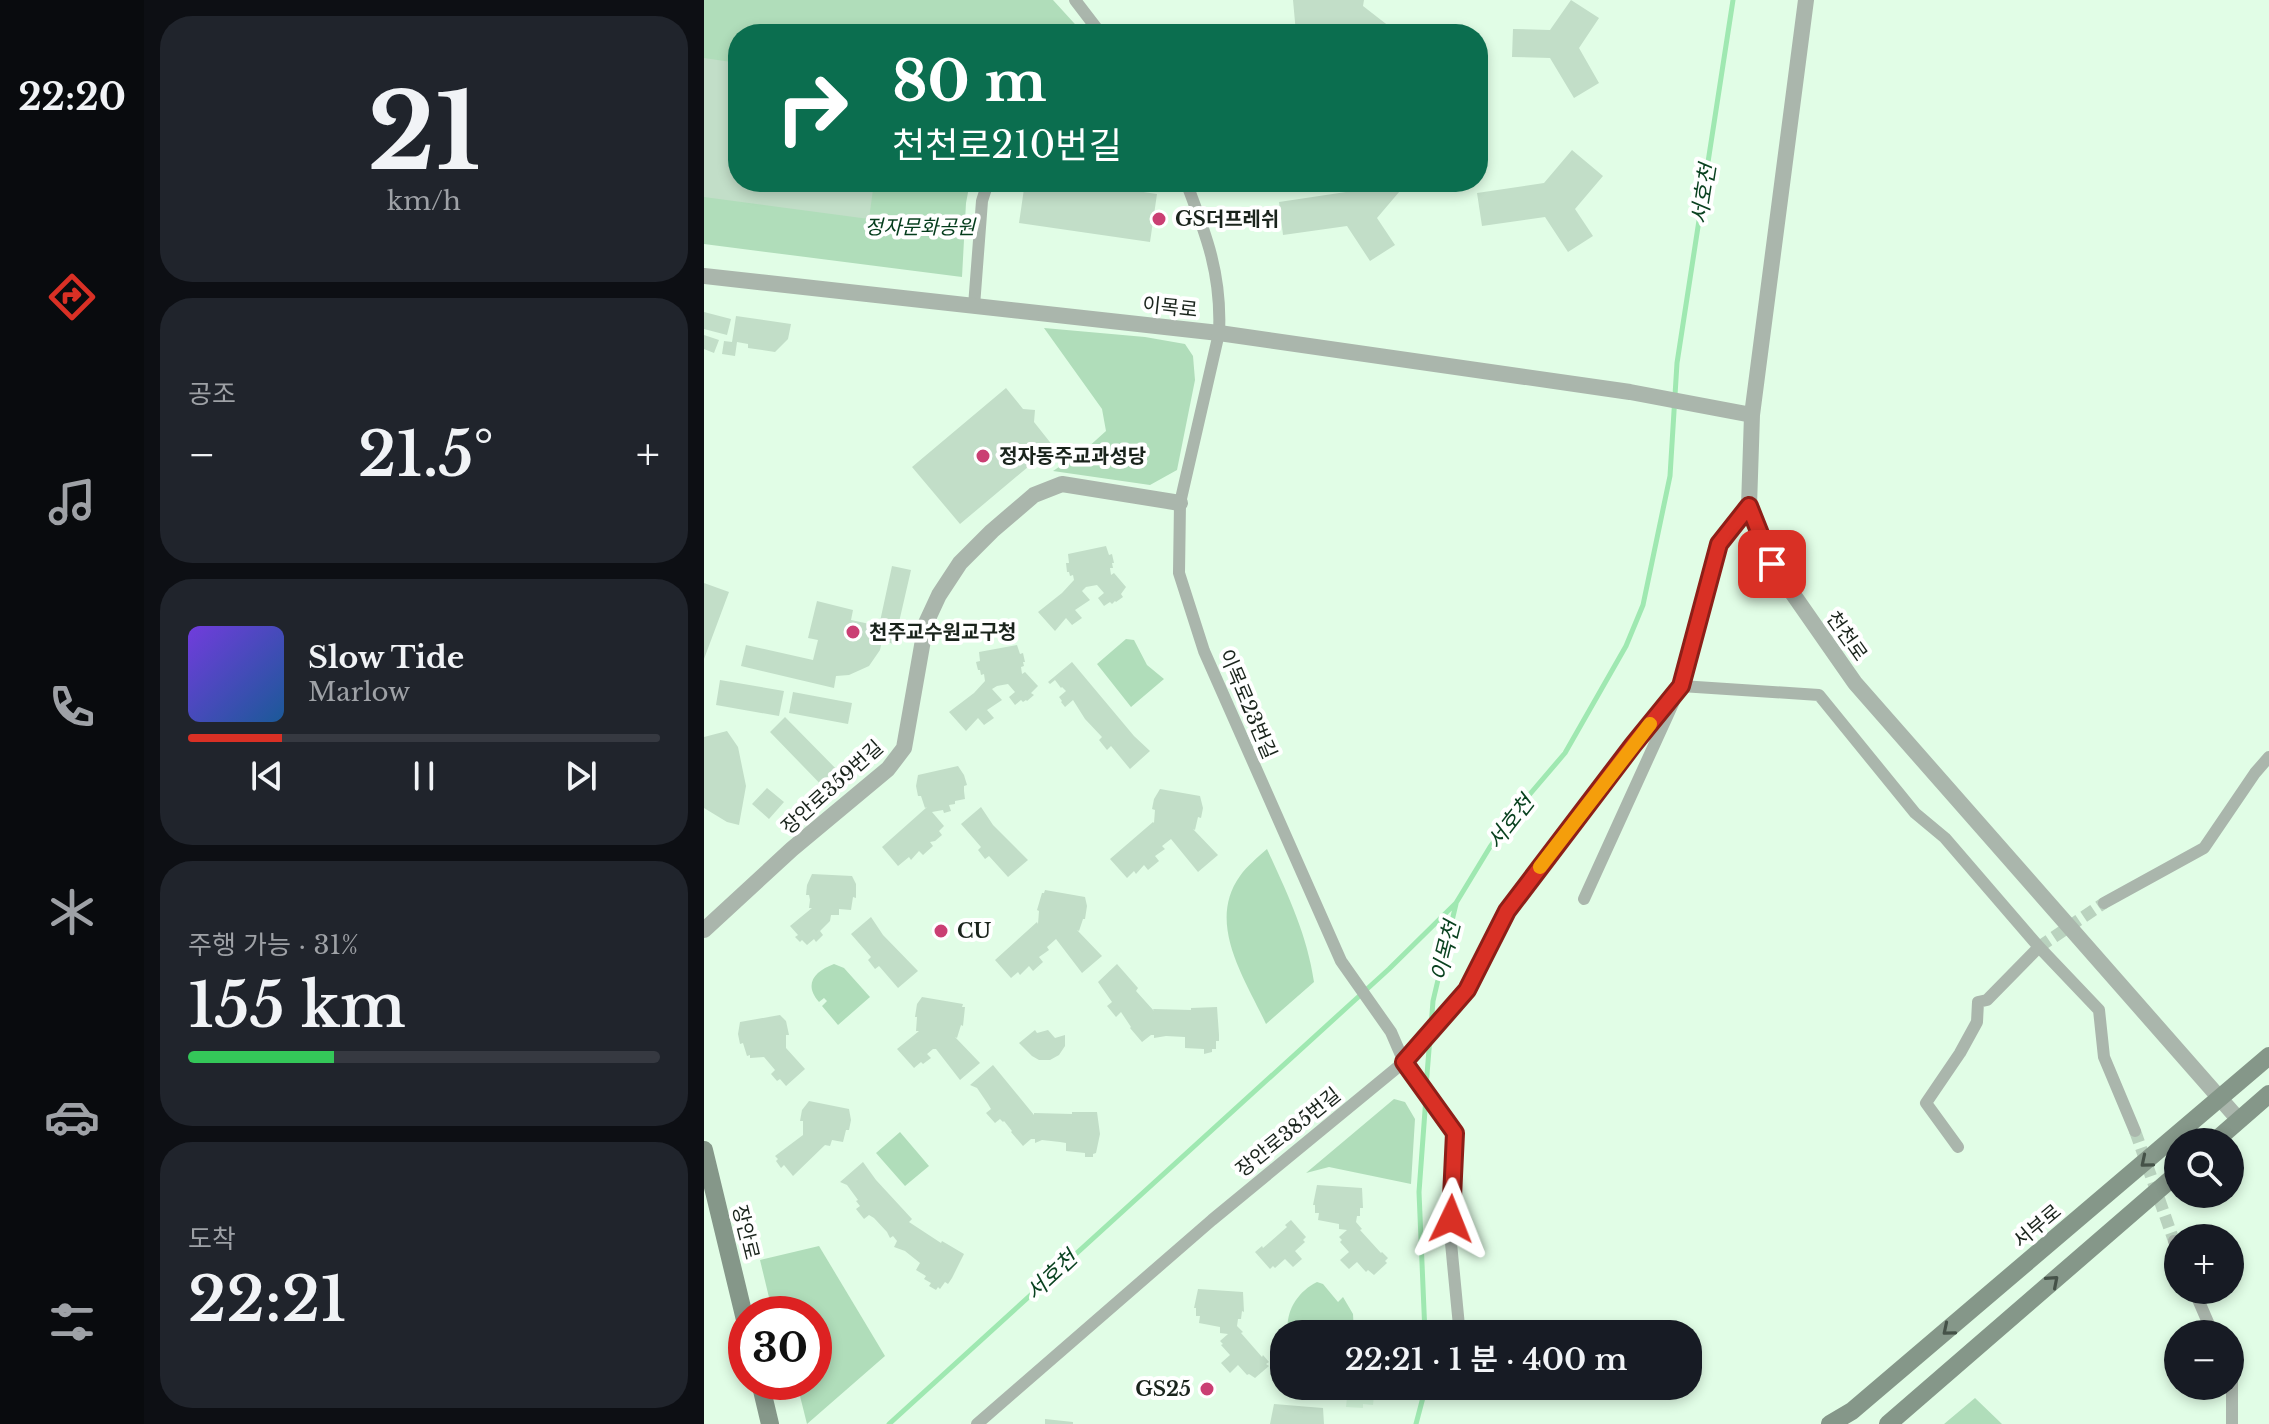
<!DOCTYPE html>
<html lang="ko">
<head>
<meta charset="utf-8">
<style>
  :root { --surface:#171b24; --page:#20242c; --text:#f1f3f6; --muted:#9ea1a6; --line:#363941; --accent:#d93025 }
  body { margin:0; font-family:"Libre Baskerville","Noto Sans KR",serif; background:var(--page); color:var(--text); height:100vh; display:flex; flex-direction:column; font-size:30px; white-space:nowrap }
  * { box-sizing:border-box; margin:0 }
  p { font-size:26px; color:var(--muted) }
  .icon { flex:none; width:44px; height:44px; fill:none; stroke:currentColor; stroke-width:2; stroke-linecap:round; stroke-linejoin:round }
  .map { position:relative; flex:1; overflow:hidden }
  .details { display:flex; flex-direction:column; gap:16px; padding:16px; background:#0d0f14; width:560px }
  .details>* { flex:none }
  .hud { position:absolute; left:24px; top:24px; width:760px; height:168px; border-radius:32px; box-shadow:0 4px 12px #0003; background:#0b6e4f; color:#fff; overflow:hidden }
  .controls { position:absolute; left:1460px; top:1128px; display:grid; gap:16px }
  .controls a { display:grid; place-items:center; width:80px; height:80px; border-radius:50%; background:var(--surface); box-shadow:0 4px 12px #0003; font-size:40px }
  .speed { position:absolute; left:24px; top:1296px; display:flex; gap:16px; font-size:40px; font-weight:700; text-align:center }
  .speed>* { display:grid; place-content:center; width:104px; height:104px; border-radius:50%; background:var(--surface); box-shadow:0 4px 12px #0003; line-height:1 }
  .speed .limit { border:12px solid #d22; background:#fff; color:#111 }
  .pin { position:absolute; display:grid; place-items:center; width:68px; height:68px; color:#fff; margin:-34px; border-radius:16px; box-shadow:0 4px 12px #0006 }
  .me { position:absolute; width:88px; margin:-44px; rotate:2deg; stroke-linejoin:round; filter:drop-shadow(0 0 6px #0008) }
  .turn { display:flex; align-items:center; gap:28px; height:168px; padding:0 32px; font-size:36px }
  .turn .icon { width:104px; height:104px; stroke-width:2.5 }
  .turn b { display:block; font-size:56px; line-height:68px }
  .big { font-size:60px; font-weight:600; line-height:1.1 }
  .details .widget { flex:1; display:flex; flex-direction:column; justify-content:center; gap:12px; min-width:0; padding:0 28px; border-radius:32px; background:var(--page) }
  .details .dial { align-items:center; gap:0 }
  .dial b { font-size:104px; line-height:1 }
  .song { display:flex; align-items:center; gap:24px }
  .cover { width:96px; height:96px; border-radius:12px; background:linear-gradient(135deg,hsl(260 70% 55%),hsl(210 70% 35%)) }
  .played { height:8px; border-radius:4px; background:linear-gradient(90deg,var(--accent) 20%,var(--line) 20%) }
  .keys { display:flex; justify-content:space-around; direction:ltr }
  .heat { display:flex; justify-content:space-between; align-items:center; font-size:44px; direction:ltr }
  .charge { height:12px; border-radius:6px; background:linear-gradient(90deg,#34c759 31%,var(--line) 0) }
  .trip { position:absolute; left:566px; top:1320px; width:432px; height:80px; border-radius:32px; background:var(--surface); box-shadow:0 4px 12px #0003; font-weight:600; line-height:80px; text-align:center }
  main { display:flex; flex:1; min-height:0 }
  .tabs { display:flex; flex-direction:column; width:144px; justify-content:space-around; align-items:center; background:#090b0e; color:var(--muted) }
  .tabs .icon { width:56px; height:56px }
  .tabs .active { color:var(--accent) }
  .tabs b { font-size:36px; color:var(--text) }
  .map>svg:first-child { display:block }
  .built { fill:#d2f5d9 }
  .green { fill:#b0ddba }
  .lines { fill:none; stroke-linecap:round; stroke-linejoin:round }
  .stream { stroke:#9fe8b1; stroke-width:5 }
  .building { fill:#c2dec8 }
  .minor-tunnel { stroke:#b9d2be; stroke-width:12; stroke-dasharray:12 6; stroke-linecap:butt }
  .minor { stroke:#aab6ac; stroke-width:12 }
  .tertiary { stroke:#aab6ac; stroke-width:16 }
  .secondary { stroke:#859789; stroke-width:18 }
  .oneway { stroke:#455248 }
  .route-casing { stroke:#8d1f18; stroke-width:20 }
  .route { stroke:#d93025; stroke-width:14 }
  .slow { stroke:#f59e0b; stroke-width:14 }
  .poi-dot { fill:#ca3f73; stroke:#fff; stroke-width:3 }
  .labels { text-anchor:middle; stroke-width:8; stroke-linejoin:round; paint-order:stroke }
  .poi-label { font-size:20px; font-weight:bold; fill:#1a241c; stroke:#fff; text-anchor:start }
  .park-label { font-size:20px; font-style:italic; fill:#033c1b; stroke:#fff }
  .street-label { font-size:20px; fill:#1a241c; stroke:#fff }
  .water-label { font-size:22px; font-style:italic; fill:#0a4220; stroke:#fff }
</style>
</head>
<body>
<main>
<nav class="tabs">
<b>22:20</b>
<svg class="icon active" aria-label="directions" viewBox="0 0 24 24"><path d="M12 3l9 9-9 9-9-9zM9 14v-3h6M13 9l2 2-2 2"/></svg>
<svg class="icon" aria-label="music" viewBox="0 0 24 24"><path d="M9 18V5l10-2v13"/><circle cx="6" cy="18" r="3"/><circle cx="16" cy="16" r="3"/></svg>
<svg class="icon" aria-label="phone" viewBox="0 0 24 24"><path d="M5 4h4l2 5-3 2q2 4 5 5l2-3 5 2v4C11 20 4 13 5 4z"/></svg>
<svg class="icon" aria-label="climate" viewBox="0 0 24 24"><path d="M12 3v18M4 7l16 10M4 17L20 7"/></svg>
<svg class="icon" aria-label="car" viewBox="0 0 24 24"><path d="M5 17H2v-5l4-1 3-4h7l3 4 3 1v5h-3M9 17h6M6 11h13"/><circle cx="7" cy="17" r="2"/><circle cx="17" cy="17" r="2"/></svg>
<svg class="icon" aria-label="filters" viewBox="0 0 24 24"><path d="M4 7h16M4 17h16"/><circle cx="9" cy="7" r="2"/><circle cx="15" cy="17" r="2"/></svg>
</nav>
<section class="details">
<div class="widget dial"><b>21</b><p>km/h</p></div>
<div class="widget"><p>공조</p>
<div class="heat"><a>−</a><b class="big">21.5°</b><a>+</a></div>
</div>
<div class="widget">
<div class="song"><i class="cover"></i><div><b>Slow Tide</b><p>Marlow</p></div></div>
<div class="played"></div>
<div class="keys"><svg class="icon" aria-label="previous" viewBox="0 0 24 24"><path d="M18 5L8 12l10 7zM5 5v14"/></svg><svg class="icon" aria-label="pause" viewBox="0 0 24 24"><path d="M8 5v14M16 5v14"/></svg><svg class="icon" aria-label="next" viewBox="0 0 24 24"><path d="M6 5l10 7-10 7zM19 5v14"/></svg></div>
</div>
<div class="widget"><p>주행 가능 · 31%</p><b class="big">155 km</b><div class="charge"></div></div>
<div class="widget"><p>도착</p><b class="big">22:21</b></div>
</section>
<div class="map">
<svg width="1565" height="1424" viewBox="0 0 1565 1424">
  <rect width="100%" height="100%" fill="#e1fde6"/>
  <path class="built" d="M647,1386H671L669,1405L659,1404V1408L642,1407L644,1388H646Z"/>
  <path class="green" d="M0,0H349L380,34H34V182H266L262,203L258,277L0,244Z
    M340,328L441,337L481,344L489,356L491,380L473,470L446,485L349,471L382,449L402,431L398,409Z
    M422,639L430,640L443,665L460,679L427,707L393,664Z
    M563,849C583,893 603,934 610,982L562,1024C541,979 502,923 536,876C543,866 553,858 563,849Z
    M130,964L140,968L166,997L134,1025L118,1006L123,1001L120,998L115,1002C99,984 111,971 130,964Z
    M690,1099L701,1102L711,1119L707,1184L625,1167L602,1173Z
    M196,1132L225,1166L201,1186L172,1153Z
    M115,1246L181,1356L103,1424L96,1396L89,1382H110V1314H69L56,1260Z
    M613,1282L619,1284L634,1302L639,1297L649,1314L650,1334H584C581,1312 593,1292 613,1282Z
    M1271,1398L1298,1424H1240Z"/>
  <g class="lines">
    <path class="stream" d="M727,1027L729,1001L752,904
      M722,1087L726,1037
      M721,1334L715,1192L722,1097
      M185,1424L685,969L752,903L786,847L814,808L861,753L922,646L939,605L966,476L973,363L1029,0
      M712,1424L722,1386"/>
  </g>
  <path class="building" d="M589,0H660L659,6L695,34H640L635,30L592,33Z
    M867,0L895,18L875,48L895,83L870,98L846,58L808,57L809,29L846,30Z
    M0,58L34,63V182H170L165,219L0,197Z
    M868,150L899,176L871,209L889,236L864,252L841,217L778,226L773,193L840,183Z
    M321,182H372L453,194L446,242L315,223Z
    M651,182H698L701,185L673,218L691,245L666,261L643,226L579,235L575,202L642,192Z
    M0,312L27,319L23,335L0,329Z
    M32,316L87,324L84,339L71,352L44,348V344L33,342L31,356L18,354L20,341L28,342Z
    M0,335L15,340L10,353L0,349Z
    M302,388L319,409L331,410L330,422L349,446L256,524L208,467Z
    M402,546L405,555L408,554L410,563H408L409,568H406L407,575L410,573L422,587L417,594L419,597L412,602L411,601L408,604L406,602L400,606L394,598L400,593L393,585L382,587L378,591L386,600L371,610L378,618L368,625L362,618L351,631L334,612L358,593L370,580L369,575L366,576L365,572H363L362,563H365L364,554Z
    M188,566L207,570L190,644L178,641L176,650L165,666L145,675L132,676L130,688L37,666L42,645L109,660L114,640L104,638L113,601L149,610L147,620L175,626Z
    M0,583L25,592L0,659Z
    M313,645L316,654L319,653L321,662H319L320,666L317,667L318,674L321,672L334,686L327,693L330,695L323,701L322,700L319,702L317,700L311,705L305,697L311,692L304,684L293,686L288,689L298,700L283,710L290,718L280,725L274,718L262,731L245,712L270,693L281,681L280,674L277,675L276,670H274L272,662L276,661L275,652Z
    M368,662L430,736L446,751L426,769L407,746L403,750L395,740L398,737L381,719L369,700L361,707L357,702L358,701L355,697L362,691L358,687L357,688L351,680L346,684L344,682Z
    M16,680L80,691L75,716L12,705Z
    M89,692L148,703L144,724L85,713Z
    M81,717L143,780L127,795L66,732Z
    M23,731L34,747L42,786L35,825L23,822L0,808V737Z
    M254,766L260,775L263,785L260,786V791L261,799L251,801V804L245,805L247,811L240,813L239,810L228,812L240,826L235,831L238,835L231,841L226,842L229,846L219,855L215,851L207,860L205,857L194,866L178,847L223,807L221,808L217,796H214L212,786L214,775Z
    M63,788L80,802L65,819L48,804Z
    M456,789L496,796L499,808L497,818L494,817L491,830L489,829L514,855L494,872L467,839L458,846L461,849L451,856L455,861L444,870L440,865L432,874L430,871L423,878L406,859L449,822L450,823L451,810L448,809L450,799Z
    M277,807L289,825L324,860L304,877L285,856L281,859L274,850L277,847L257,824Z
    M108,874L148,876L152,884V898L149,897L147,910L135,909V915H127L126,921L116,931L119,935L112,942L110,939L103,945L98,940L96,942L91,937L94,935L86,926L108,908H105L106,900L105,895H102L103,885Z
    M341,890L381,897L383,906L381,919H379L375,931L373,930L398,956L378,973L352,939L343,947L345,950L335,957L339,962L329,971L325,966L316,975L314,972L307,978L291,960L333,922L334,924L335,911L333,910L338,893H340Z
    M167,917L179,935L214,971L194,988L175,966L171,969L164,960L167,957L147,934Z
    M413,964L434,988L432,991L450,1011L449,1009L487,1010V1008L513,1007L515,1035V1041H512V1049H508V1052L500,1054V1049L481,1048V1037L462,1036L450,1038V1035H447L438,1042L426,1028L427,1027L417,1012L412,1017L403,1006L408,1002L394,982Z
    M218,997L259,1004L258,1007H261L259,1026L257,1025L253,1038L251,1037L276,1063L256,1080L232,1049H229L223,1054L227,1058L219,1064L217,1062L210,1068L193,1049L215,1031H212L213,1017H211L213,1004Z
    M76,1015L82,1021L85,1035H82V1048L101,1069L82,1086L76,1079L73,1081L67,1074L71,1070L60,1057L46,1058V1055L43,1056L39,1043L36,1044L34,1034L36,1022Z
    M331,1030L333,1033L344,1030L351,1038L361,1035V1046L355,1055L346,1060H335L328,1056L315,1043Z
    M289,1065L330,1115V1113L368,1114V1112H393L396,1134L392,1153L389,1154V1157H381V1153L362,1151V1143L356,1142L338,1140L331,1143V1139H327L319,1146L307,1132L308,1131L300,1121L299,1122L296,1119L291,1123L282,1113L287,1109L284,1104L273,1088L266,1085Z
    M105,1101L145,1109L147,1120L145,1130H142L139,1142L128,1140L126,1146L121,1145L89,1176L80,1165L77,1168L72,1161L74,1159L71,1156L99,1135V1121H96L98,1110Z
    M159,1162L172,1180L208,1219L205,1222L237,1243L238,1241L260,1254L248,1278L244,1284L241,1282L236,1289L234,1287L232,1290L225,1286L227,1283L220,1279L222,1276L212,1270L216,1263L201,1251L190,1247L193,1241L189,1236L186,1238L183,1232L170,1218L165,1215L160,1219L152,1209L156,1206L152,1201L154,1200L143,1185L136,1182Z
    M613,1185L658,1188L659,1208H656V1216H653L652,1222L658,1229L656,1230L677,1253L678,1252L684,1258L681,1261L683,1263L670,1275L664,1270L662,1272L653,1262L645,1269L636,1260L645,1252L636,1242L638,1240L635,1237L643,1230L635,1229V1224L614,1220L615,1213H611V1205H609Z
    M587,1220L602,1237L599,1240L601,1242L591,1251L598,1259L589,1267L581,1259L571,1268L569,1266L566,1269L551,1252L558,1246L559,1248L583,1227L581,1225Z
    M494,1289L539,1292L540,1312L538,1311L537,1319H534L533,1326L539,1332L537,1333L558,1357L559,1355L565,1362L562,1364L565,1366L551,1378L545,1374L543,1375L534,1365L526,1373L517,1363L526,1355L517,1345L519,1344L516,1341L524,1334L516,1333V1327L495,1323L496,1316H492V1308H490Z
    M570,1404L619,1408L620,1424H566Z
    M341,1419L369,1422V1424H341Z"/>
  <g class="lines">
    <path class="minor-tunnel" d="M1335,947L1400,903
      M1431,1131L1470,1241"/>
    <path class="minor" d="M371,0L397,34
      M482,182C502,234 518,275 515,333L476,503L475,573L500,651L637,961L687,1032L700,1062L751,1133L747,1243L755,1326L762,1334
      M270,306L278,201L284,182
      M880,899L977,686L1115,695L1211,813L1241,838L1335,947L1395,1010L1400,1057L1431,1131
      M1400,903L1500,848L1551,773L1565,757
      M1254,1147L1222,1103L1256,1053L1273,1022L1274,1002L1283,1000L1335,947
      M1470,1241L1474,1252
      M1490,1290L1509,1334
      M1526,1372L1528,1377V1424
      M273,1424L508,1220L700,1062L763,990L803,911L929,745L977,686L1015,544L1045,506"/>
    <path class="tertiary" d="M1102,0L1048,415L1045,506L1068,564L1151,683L1535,1120
      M0,276L515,333L926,392L1048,415
      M0,930L88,849L184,769L200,748L222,623L235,595L256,563L288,531L330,495L358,484L476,503"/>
    <path class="secondary" d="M1510,1142L1565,1094
      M0,1150L42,1324
      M56,1382L66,1424
      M1126,1424L1148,1411L1565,1056
      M1184,1424L1474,1173"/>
  </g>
  <defs><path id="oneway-chevron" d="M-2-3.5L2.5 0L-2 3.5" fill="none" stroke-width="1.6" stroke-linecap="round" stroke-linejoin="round" transform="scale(2)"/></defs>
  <g class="oneway">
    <use href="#oneway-chevron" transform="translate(1442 1162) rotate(140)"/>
    <use href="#oneway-chevron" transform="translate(1349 1281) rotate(-41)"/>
    <use href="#oneway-chevron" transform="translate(1244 1330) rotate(140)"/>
  </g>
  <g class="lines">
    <g class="route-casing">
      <path id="route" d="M747,1219L751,1133L700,1062L763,990L803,911L929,745L977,686L1015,544L1045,506L1068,564"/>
    </g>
    <use href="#route" class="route"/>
    <path class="slow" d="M836,867L946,724"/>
  </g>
  <g class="poi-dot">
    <circle cx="455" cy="219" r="8"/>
    <circle cx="279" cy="456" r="8"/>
    <circle cx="149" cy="632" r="8"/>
    <circle cx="237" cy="931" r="8"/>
    <circle cx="503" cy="1389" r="8"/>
  </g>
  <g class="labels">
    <g class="poi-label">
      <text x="471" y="226">GS더프레쉬</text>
      <text x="295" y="463">정자동주교과성당</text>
      <text x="165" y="639">천주교수원교구청</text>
      <text x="253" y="938">CU</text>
      <text x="487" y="1396" text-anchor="end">GS25</text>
    </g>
    <g class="park-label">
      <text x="216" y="234">정자문화공원</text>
    </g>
    <g class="street-label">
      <text transform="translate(466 307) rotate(6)" y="7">이목로</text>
      <text transform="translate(1143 636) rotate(55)" y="7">천천로</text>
      <text transform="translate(544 704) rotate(67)" y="7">이목로23번길</text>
      <text transform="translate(128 787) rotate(-42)" y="7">장안로359번길</text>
      <text transform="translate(584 1132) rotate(-39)" y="7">장안로385번길</text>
      <text transform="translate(1333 1226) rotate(-40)" y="7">서부로</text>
      <text transform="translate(42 1232) rotate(76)" y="7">장안로</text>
    </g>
    <g class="water-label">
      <text transform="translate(999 194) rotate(-81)" y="8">서호천</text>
      <text transform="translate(806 822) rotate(-52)" y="8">서호천</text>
      <text transform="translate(741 951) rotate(-76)" y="8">이목천</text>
      <text transform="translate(347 1275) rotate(-43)" y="8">서호천</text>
    </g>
  </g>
</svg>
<div class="controls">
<a><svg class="icon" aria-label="search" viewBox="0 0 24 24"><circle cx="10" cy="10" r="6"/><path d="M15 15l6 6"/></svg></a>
<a>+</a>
<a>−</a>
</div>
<div class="speed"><div class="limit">30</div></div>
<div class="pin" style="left:1068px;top:564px;background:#d93025"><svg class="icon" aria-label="arrive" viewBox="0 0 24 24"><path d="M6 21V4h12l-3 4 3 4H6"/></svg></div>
<svg class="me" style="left:747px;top:1219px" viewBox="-20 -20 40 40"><path d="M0-17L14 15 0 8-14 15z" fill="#d93025" stroke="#fff" stroke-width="4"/></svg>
<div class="trip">22:21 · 1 분 · 400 m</div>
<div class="hud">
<div class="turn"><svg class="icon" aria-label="right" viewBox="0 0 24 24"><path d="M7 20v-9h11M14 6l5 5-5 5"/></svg><div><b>80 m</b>천천로210번길</div></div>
</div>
</div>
</main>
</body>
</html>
